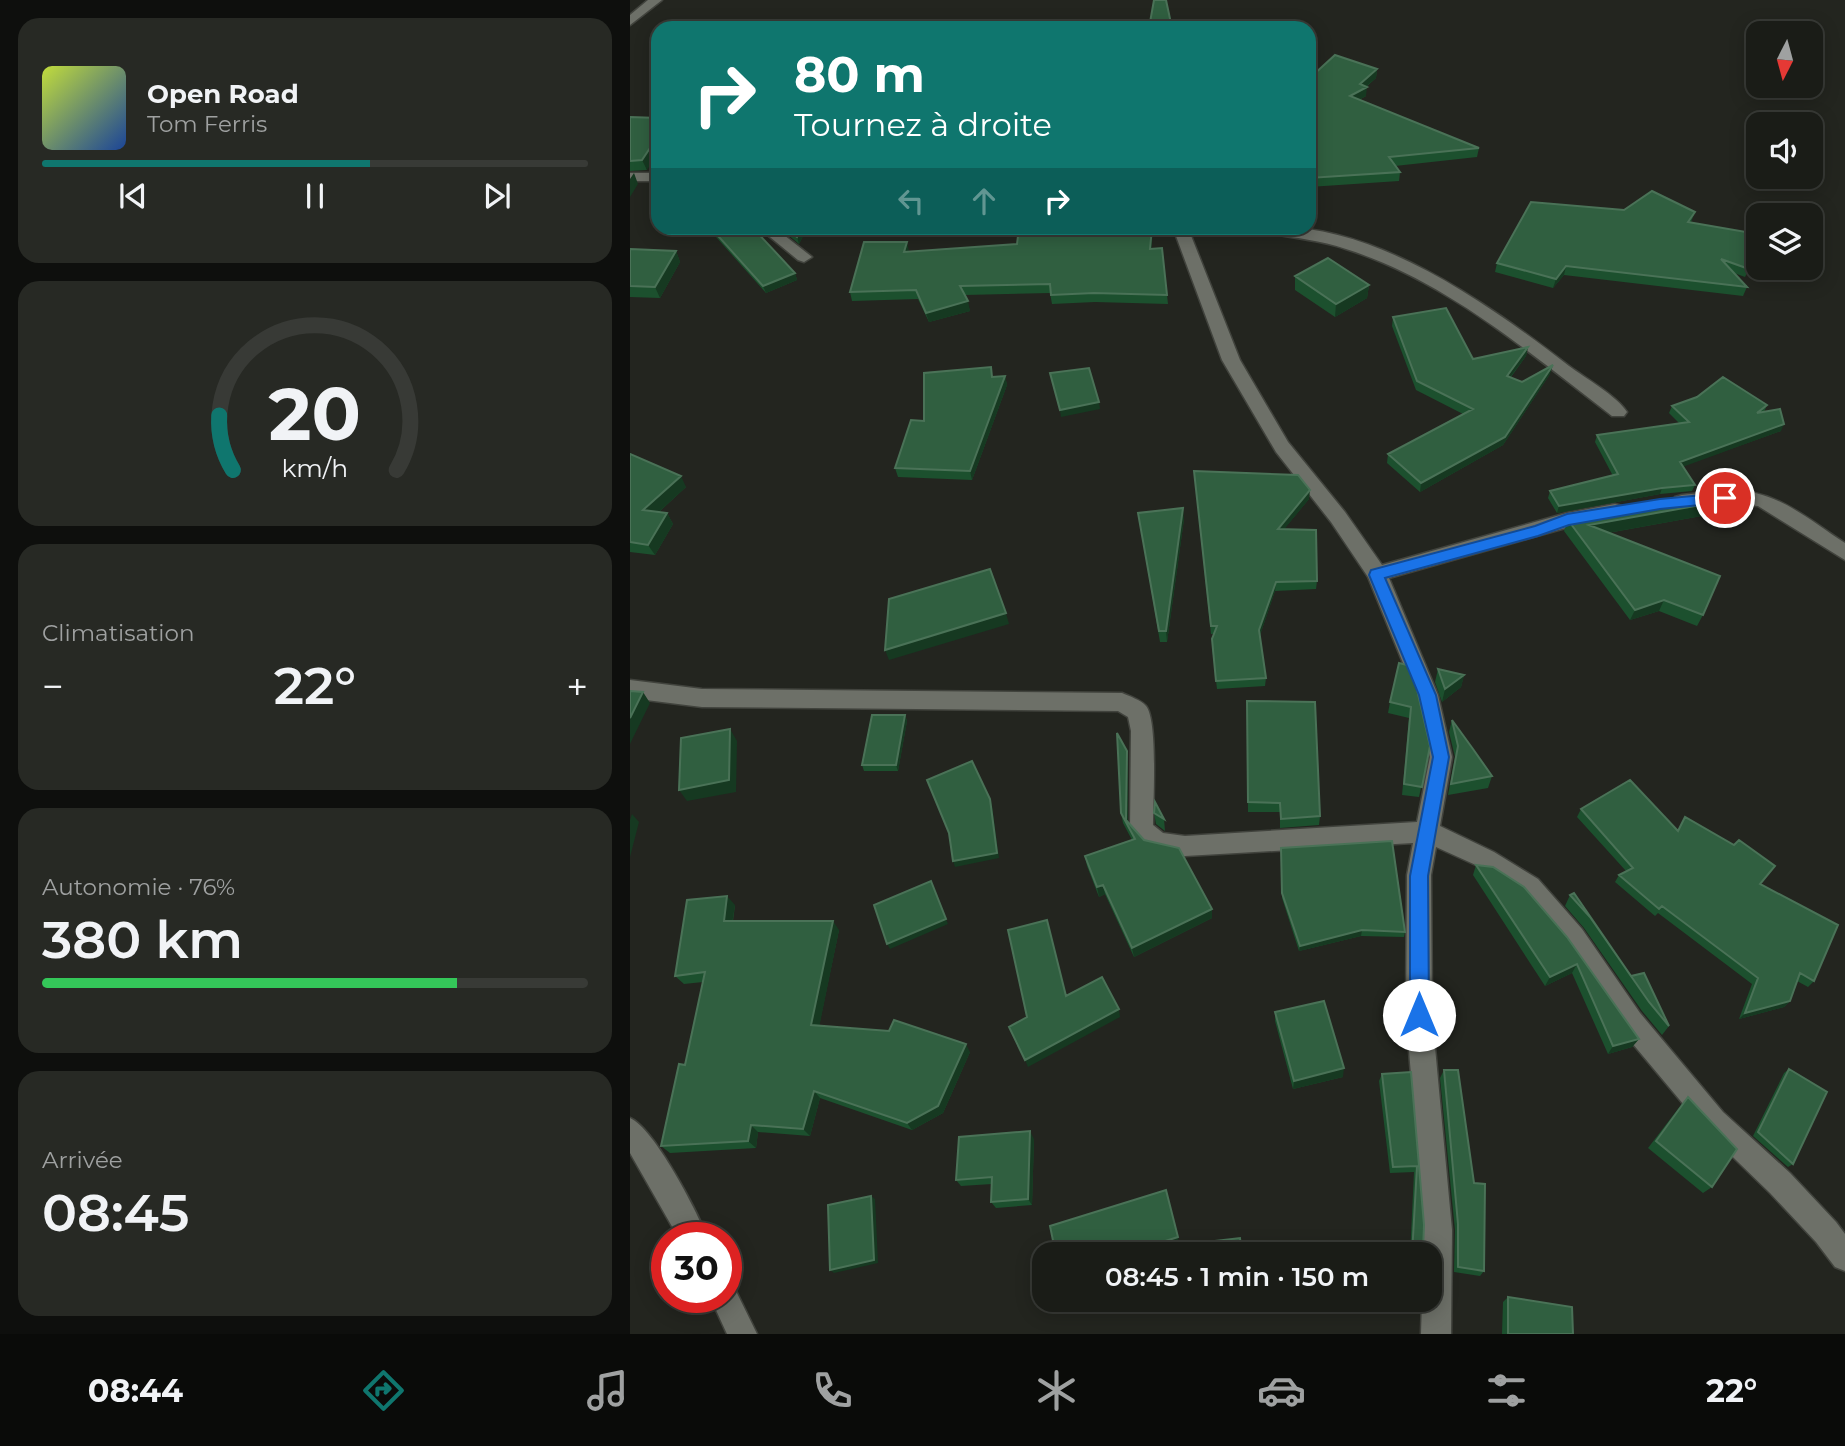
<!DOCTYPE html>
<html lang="fr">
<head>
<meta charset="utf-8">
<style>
  :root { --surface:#1a1c17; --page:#272924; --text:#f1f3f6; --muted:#9fa1a1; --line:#383a36; --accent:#0f766e }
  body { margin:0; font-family:Montserrat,sans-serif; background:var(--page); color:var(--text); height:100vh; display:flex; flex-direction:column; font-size:26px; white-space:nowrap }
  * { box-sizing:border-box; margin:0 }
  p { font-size:23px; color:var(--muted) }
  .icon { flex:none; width:38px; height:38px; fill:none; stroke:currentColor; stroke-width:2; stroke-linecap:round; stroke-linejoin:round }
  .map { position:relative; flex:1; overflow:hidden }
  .details { display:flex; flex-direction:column; gap:18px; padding:18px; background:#0e0f0d; width:630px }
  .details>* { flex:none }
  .hud { position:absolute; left:21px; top:21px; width:665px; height:214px; border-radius:21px; box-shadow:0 4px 18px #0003,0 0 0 2px var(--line); background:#0f766e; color:#fff; overflow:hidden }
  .needle { width:46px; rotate:186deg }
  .fabs { position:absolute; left:1116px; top:21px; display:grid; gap:14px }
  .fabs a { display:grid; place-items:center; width:77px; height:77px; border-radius:14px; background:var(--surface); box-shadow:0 4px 18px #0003,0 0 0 2px var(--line); font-size:35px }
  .speed { position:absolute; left:21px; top:1222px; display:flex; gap:14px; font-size:35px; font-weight:700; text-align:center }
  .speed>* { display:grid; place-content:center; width:91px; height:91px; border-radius:50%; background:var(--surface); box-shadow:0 4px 18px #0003,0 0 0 2px var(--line); line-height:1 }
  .speed .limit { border:10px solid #d22; background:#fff; color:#111 }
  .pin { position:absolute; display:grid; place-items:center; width:60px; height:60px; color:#fff; margin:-30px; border:4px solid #fff; border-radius:50%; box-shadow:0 2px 7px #0007 }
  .me { position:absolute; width:77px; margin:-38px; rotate:0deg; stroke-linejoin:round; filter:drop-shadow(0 0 5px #0008) }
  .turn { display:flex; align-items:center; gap:24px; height:147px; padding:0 28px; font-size:32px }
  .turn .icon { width:91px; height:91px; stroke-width:2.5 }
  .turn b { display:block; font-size:49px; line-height:60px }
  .lanes { display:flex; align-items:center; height:66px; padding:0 28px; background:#0003; justify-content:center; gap:35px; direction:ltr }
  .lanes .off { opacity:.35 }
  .big { font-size:52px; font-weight:600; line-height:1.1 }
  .details .card { flex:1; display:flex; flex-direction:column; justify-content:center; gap:10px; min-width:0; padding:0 24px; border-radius:21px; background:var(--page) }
  .details .dial { align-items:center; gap:0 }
  .dial svg { height:182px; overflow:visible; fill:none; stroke:var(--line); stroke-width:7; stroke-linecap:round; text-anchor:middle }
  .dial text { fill:var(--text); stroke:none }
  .song { display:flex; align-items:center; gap:21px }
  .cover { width:84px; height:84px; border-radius:10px; background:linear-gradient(135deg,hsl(70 70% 55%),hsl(220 70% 35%)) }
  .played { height:7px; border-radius:4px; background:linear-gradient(90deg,var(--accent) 60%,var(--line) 60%) }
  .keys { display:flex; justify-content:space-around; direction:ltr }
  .heat { display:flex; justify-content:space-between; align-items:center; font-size:38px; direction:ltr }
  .charge { height:10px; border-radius:5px; background:linear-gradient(90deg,#34c759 76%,var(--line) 0) }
  .trip { position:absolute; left:402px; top:1242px; width:410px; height:70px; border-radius:21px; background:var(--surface); box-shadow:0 4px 18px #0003,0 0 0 2px var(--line); font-weight:600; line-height:70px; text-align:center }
  .tab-bar { display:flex; height:112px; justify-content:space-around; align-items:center; background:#0a0b09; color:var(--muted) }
  .tab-bar .icon { width:49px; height:49px }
  .tab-bar .active { color:var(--accent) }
  .tab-bar b { font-size:32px; color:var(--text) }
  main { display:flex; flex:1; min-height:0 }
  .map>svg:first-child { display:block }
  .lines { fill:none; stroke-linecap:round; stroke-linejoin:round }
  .minor-casing { stroke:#41433d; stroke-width:3 }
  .minor { fill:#6d7068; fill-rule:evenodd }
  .wall { fill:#1c502e }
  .shaded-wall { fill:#163921 }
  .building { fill:#305f40; stroke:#4a7257; stroke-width:2 }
  .route { fill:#1a73e8; stroke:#114b97; stroke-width:2 }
</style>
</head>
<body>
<main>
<section class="details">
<div class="card">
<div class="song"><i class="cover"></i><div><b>Open Road</b><p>Tom Ferris</p></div></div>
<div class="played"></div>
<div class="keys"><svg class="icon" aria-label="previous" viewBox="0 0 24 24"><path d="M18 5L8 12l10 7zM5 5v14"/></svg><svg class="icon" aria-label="pause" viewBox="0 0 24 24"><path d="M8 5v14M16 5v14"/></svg><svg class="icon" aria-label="next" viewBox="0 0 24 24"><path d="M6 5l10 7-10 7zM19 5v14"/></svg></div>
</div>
<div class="card dial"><svg viewBox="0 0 100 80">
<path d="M14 69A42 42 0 1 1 86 69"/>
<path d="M14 69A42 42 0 0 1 8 45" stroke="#0f766e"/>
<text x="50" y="56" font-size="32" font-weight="700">20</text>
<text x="50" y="72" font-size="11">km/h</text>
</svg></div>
<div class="card"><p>Climatisation</p>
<div class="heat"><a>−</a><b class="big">22°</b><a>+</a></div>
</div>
<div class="card"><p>Autonomie · 76%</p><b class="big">380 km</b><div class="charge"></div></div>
<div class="card"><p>Arrivée</p><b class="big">08:45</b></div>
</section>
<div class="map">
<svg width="1215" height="1334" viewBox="0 0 1215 1334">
  <rect width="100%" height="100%" fill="#23251f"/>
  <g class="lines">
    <g class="minor-casing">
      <path id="minor" d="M18,0H32L0,25V15Z
        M488,22L493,23V28H479Z
        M0,173H28V181H0Z
        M129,228H145L182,257L174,262L168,260Z
        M543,228H558L610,360L658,442L715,512L752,565L937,513L985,504L992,506L995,511L992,516L939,527L759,578L808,695L822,757L810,826L864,852L908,879L952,929L1010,1013L1093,1112L1160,1173L1206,1222L1215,1234V1271L1205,1267L1186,1242L1140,1193L1075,1130L992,1031L934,945L892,895L848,866L806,847L801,875L802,1015L822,1230L821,1334H791L792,1300H800V1255H793L794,1230L776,1015L777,875L783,843L555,856C532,854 511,853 500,829L501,731L498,717L488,711L72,707L0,698V680L72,689L492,693C499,696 511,700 516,706C528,720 523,803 523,825L533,833L555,836L787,822L800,757L786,695L738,577L701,522L646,452L592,360Z
        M629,228C738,217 857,303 939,366C955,378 987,396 997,412L994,416H982C899,353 817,281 716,249C690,240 663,238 637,233Z
        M1097,490C1146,489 1176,518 1215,543V560L1128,506L1097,504L1052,509L1045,507L1043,502L1045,497L1052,495Z
        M0,1118C24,1128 67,1211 77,1237H48L0,1153Z
        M96,1284L104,1287L127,1334H97L80,1297H96Z"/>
    </g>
    <use href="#minor" class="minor"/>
  </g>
  <path class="wall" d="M747,69L746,78L736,87V96L729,100L849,148L847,157L765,166L770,172L769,181L679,187V74L682,76Z
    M0,117L17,170L0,171Z
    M994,210L1065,212L1061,222L1119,269L1115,277L1104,273L1117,287L1113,296L934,275L923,288L865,272L867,263Z
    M78,228H123L165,273L167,280L136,293Z
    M155,228H177L169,244L157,234Z
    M521,248L537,295L538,304L465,302L422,304L420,293L335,295L340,311L299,322L288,299L222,301L220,292L279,251V252Z
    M0,249L46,251L50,262L30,298L0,297Z
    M665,276L739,285L737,298L705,317L665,290Z
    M763,317L843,359L898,347L896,356L881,377L892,382L920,374L873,445L790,492L757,463L758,454L833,414L786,390L762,326Z
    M375,376L377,385L342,480L268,477L265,468L294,421L363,377Z
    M1137,405L1134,412L1151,431L1053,466L1065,485L1062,491L1030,494L927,513L918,498L920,491L983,476L965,442L967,435L1050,424L1039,413L1042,406Z
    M0,454L56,487L29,512L37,513L43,524L25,555L0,552Z
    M564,471L679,499L654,529L687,581L686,589L645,591L630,635L636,678L635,686L587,689L582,647V639L584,634H581Z
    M508,513L554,519L537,642H530Z
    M1077,515L978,533L1073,615L1067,626L1029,611L1000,620L934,531L938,520Z
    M808,669L834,675L831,687L812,702L805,682Z
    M786,685L800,746L789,797L772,795L779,718L758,713L760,702Z
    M617,701L690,816L689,825L650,828V812H618Z
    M275,715L277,721L268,771H234L232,765Z
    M822,720L862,776L858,788L818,795L825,757L819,732Z
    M498,762V822L514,840L582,909V918L504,957L475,894L469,897L457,866L455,856L502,840L493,823L491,813Z
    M951,809L1048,830L1130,884L1184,981L1178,987L1167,981L1160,1001L1154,1007L1109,1019L1122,984L1028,913L1025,916L985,882L989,875L996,871L947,817Z
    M524,813L534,819L535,831L526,824Z
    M651,853L775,932L774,937L731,936L669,951L652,898Z
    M846,865L894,887L1009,1039L1002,1047L978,1054L942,973L915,986L843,875Z
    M944,893L1001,976L1039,1026L1032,1035L1012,1011L954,928L935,906L940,895Z
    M105,905L103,921L209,930L189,1026L340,1052L313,1113L282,1130L190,1098L180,1136L128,1132L126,1148L40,1153L31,1146L55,1065L73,982L54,984L45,976Z
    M645,1012L713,1077L663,1089L645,1021Z
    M1159,1069L1163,1164L1158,1167L1123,1136L1154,1073Z
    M814,1070L854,1271L850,1276L824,1272L825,1230L810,1078Z
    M781,1072L794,1225L793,1250L800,1253V1264V1255H780L784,1172L760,1173L749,1081L752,1074Z
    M1058,1097L1082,1187L1073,1193L1018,1148L1051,1105Z
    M404,1139L402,1205L366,1208L361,1202L362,1184L331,1186L326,1180Z
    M878,1297L943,1334H872L873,1302Z
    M582,1300H618V1305L583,1310Z"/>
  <path class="shaded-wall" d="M747,69L746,78L734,88L737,87L736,96L719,105L720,96L730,84Z
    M28,136V153L17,170L12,160Z
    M4,173L8,184L0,197V179Z
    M171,228H177L169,244L167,237Z
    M522,228H523L521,258L520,249Z
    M277,242L279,251L277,261L274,252Z
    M46,251L50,262L30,298L25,287Z
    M936,266L934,275L923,288L926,279Z
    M165,273L167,280L136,293L133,286Z
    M739,285L737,298L705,317L706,304Z
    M338,301L340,311L299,322L296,313Z
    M898,347L896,356L875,384L877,376Z
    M923,365L920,374L873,445L790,492L791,483Z
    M375,376L377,385L342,480L340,471Z
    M469,402L470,409L431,417L430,410Z
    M1154,424L1151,431L1047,469L1050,462Z
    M51,476L56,487L19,521L13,510Z
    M1032,488L1030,494L927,513L929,506Z
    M680,490L679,499L647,538L648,529Z
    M1082,503L1077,515L955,537L959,525Z
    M553,508L554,519L537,642L536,631Z
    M37,513L43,524L25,555L18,545Z
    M646,582L645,591L629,638V630Z
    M1034,600L1029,611L1000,620L1005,610Z
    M376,613L379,624L259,660L255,650Z
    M834,675L831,687L812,702L815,689Z
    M13,692L20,703L0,744V718Z
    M275,715L277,721L268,771L266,765Z
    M100,729L107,741L106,792L57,801L49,790Z
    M497,751L498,762V825L497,823Z
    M360,799L362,805L369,858L325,867L323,861Z
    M2,814L9,822L0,857V820Z
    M301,881L318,924L260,949L257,944Z
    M473,885L475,894L469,897L467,887Z
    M97,896L105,905L101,930L94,921Z
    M582,909V918L504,957L502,948Z
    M203,921L209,930L188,1033L181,1025Z
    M732,930L731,936L669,951L670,946Z
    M947,964L942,973L915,986L920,977Z
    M1160,1001L1154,1007L1109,1019L1115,1013Z
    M489,1009L490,1017L398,1067L395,1060Z
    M1009,1039L1002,1047L978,1054L983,1046Z
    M336,1044L340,1052L313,1113L282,1130L277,1123Z
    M714,1068L713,1077L663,1089L664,1081Z
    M184,1091L190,1098L180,1136L173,1129Z
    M121,1125L128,1132L126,1148L118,1141Z
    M400,1131L404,1139L402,1205L398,1199Z
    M241,1196L245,1199L248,1263L204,1273L200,1270Z
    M548,1237L549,1243L511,1255H491Z"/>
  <path class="building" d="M524,0H536L542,28H519Z
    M705,55L747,69L730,84L737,87L720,96L849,148L759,157L770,172L679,178V74L682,76Z
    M0,117L28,118V136L12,160L0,161Z
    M1022,191L1065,212L1058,222L1122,233L1119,269L1091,259L1117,287L936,266L926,279L867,263L901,202L994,210Z
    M81,228H123L165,273L133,286Z
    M155,228H171L167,237Z
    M389,228H522L520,249L532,248L537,295L464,293L421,295L420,284L330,286L338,301L296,313L286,290L220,292L234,242H277L274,252L387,244Z
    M0,249L46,251L25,287L0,286Z
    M698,258L739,285L706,304L665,276Z
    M816,308L843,359L898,347L877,376L892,382L923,365L875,437L791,483L758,454L843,409L787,381L763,317Z
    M361,367L362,377L375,376L340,471L265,468L281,420L294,421V373Z
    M459,368L469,402L430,410L420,373Z
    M1093,377L1137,405L1127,413L1150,409L1154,424L1050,462L1065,485L1032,488L929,506L920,491L988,474L967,435L1059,422L1042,406L1067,397Z
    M0,454L51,476L13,510L37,513L18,545L0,542Z
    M564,471L668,475L680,490L648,529L686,530L687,581L646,582L629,630L636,678L586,681L582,639L587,626H581Z
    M1079,498L1082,503L959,525L1090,576L1073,615L1034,600L1005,610L938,520L1035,502Z
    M553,508L536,631H529L508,513Z
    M360,569L376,613L255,650L259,599Z
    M769,663L777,665L786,685L800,746L792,787L774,784L781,707L760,702Z
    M808,669L834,675L815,689Z
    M0,691L13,692L0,718Z
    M617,701L685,702L690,816L651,819L650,803L618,802Z
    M242,715H275L266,765H232Z
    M822,720L843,749L862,776L821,784L828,746Z
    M100,729L99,780L49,790L51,738Z
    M487,733L497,751L496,820L514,840L549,848L582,909L502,948L473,885L467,887L455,856L505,839L491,813Z
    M342,761L360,799L367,853L323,861L319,833L297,780Z
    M1000,780L1048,831L1055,817L1104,845L1109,840L1145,866L1130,884L1208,925L1184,981L1170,973L1160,1001L1115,1013L1128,978L1032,906L1029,909L989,875L1003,868L951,809Z
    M525,802L534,819L524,813Z
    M762,841L775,932L732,930L670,946L652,893L651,848Z
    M846,865L863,867L894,887L937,937L1009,1039L983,1046L947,964L920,977Z
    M301,881L316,919L257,944L244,905Z
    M944,893L1001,976L1014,973L1039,1026L1019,1002L960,917L940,895Z
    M97,896L94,921H203L181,1025L259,1031L264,1020L336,1044L308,1106L277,1123L184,1091L173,1129L121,1125L118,1141L31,1146L49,1064L55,1065L75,972L45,976L57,900Z
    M417,920L436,996L472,977L489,1009L395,1060L379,1027L397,1017L378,930Z
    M694,1001L714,1068L664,1081L645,1012Z
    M1159,1069L1197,1092L1163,1164L1128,1132Z
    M814,1070H828L844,1183L855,1184L854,1271L828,1267V1224Z
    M781,1072L794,1225L793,1250L800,1253V1263V1255H782L787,1166L763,1167L752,1074Z
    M1058,1097L1107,1149L1082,1187L1026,1141Z
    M400,1131L398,1199L361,1202L362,1177L326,1180L329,1137Z
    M536,1190L548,1237L491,1255H426L420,1226Z
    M241,1196L244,1260L200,1270L198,1205Z
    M610,1238L612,1255H578L577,1242Z
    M878,1297L942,1307L943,1334H878Z
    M582,1300H618V1303L583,1307Z"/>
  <path class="route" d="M1095,493L1102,498L1100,502L1030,509L939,525L908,536L755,578L806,695L819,757L798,876L799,1015L796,1022L789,1024L783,1022L780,1015V876L803,757L789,695L739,575L741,570L905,526L937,514L1030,499Z"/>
</svg>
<div class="fabs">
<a><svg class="needle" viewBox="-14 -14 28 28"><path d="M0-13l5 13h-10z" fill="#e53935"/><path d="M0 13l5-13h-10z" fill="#9fa1a1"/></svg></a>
<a><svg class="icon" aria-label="sound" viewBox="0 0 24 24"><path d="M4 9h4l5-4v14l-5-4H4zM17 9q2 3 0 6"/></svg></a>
<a><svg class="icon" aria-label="layers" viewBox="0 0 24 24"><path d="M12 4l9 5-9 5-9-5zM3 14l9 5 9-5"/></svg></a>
</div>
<div class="speed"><div class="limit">30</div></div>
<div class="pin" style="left:1095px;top:498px;background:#d93025"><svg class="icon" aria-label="arrive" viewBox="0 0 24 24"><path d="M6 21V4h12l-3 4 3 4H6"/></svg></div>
<svg class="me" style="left:789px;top:1015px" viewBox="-20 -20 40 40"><circle r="19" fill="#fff"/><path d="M0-13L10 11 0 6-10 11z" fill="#1a73e8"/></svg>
<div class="trip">08:45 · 1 min · 150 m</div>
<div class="hud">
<div class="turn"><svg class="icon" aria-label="right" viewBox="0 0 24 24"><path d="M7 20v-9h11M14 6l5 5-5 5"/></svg><div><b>80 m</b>Tournez à droite</div></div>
<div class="lanes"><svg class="icon off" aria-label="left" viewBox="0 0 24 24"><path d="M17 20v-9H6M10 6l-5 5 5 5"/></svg><svg class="icon off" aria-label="ahead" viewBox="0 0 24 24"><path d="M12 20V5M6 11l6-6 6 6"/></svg><svg class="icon" aria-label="right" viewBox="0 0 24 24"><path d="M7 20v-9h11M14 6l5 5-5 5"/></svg></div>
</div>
</div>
</main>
<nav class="tab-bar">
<b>08:44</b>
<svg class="icon active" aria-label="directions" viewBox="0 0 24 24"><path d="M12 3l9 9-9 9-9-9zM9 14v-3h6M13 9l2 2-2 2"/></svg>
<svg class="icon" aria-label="music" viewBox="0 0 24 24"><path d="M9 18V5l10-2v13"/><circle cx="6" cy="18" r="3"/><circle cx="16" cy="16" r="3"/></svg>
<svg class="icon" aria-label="phone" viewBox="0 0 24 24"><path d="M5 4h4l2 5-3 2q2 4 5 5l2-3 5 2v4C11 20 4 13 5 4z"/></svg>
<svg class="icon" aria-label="climate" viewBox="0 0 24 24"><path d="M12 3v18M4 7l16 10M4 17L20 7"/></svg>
<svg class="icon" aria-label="car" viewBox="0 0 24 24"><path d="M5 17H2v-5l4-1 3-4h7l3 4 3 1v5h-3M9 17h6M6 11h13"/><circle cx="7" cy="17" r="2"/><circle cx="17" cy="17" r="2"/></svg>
<svg class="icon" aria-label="filters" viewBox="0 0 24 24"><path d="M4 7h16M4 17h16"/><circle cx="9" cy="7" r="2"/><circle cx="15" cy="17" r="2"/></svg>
<b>22°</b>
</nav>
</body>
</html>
